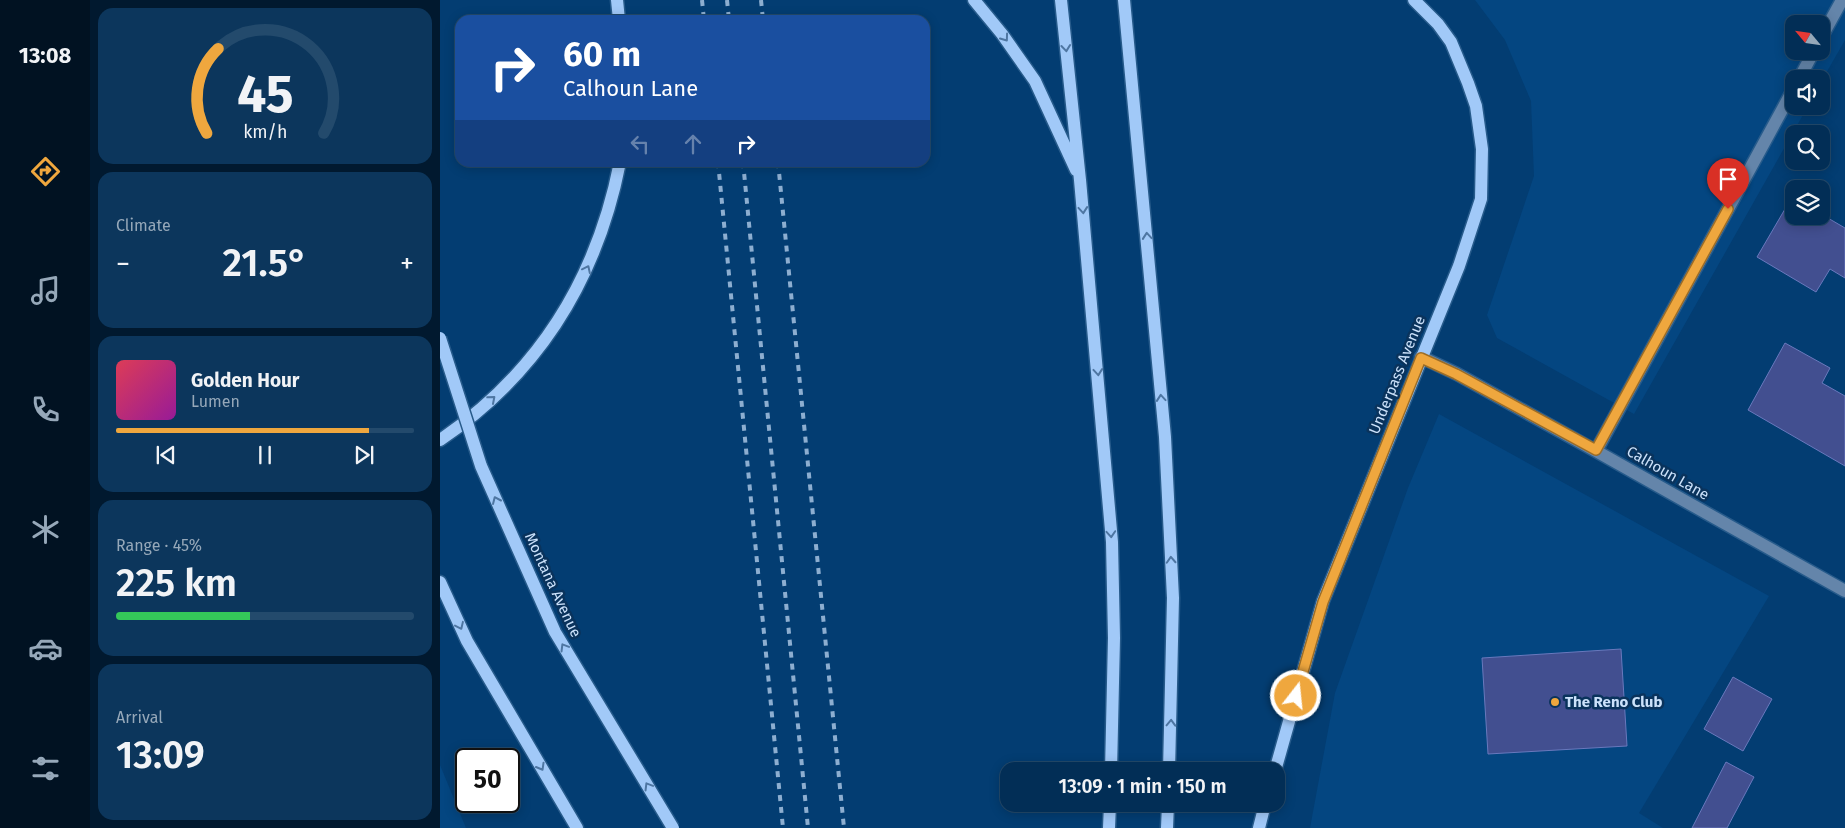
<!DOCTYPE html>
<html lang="en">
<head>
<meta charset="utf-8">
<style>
  :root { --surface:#022e56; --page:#0c365c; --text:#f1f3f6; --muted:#96a8b9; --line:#234a6c; --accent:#efa73e }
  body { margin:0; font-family:"Fira Sans",sans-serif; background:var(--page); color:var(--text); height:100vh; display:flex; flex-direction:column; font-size:19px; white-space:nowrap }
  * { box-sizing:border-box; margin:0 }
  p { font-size:16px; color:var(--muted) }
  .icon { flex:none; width:28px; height:28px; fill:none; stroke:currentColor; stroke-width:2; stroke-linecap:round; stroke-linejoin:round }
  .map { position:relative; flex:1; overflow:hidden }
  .sheet { display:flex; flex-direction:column; gap:8px; padding:8px; background:#01192f; width:350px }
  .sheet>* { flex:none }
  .banner { position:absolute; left:15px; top:15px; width:475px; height:152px; border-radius:15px; box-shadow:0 2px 12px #0003,0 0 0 1px var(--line); background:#1a4fa0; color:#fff; overflow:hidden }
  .needle { width:32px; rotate:299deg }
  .controls { position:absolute; left:1345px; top:15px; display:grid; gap:10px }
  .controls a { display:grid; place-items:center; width:45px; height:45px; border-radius:10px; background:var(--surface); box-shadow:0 2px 12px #0003,0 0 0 1px var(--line); font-size:25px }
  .speed { position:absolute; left:15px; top:748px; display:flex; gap:10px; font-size:25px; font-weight:700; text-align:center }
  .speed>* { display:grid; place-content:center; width:65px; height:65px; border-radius:50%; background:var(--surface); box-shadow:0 2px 12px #0003,0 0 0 1px var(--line); line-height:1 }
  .speed .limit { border:2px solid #111; border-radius:8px; background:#fff; color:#111 }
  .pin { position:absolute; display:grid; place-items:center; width:42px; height:42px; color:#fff; margin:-51px -21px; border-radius:50% 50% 50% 0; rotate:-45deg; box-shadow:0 0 5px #0007 }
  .pin .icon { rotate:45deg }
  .me { position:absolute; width:55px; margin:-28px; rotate:16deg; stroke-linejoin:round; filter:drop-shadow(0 0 4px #0008) }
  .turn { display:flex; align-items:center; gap:18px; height:105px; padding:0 25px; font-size:22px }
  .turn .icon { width:65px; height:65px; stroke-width:2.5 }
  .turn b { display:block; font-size:35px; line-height:42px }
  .lanes { display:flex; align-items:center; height:48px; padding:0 25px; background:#0003; justify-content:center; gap:25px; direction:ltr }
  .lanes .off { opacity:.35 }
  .big { font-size:38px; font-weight:600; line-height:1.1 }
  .sheet .widget { flex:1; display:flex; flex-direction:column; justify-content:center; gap:8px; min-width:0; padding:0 18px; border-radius:15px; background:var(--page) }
  .sheet .dial { align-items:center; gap:0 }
  .dial svg { height:130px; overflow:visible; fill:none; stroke:var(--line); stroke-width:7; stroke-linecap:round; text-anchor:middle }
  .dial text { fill:var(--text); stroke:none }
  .song { display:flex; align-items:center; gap:15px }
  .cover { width:60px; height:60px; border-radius:8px; background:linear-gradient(135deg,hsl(350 70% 55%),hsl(300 70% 35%)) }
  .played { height:5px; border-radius:2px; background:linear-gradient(90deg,var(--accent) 85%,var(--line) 85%) }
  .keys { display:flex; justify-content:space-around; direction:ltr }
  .heat { display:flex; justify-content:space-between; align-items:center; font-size:28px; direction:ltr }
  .charge { height:8px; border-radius:4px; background:linear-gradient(90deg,#34c759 45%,var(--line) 0) }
  .trip { position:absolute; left:560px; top:762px; width:285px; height:50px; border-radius:15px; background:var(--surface); box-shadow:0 2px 12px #0003,0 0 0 1px var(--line); font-weight:600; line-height:50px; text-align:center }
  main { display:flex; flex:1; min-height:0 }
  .menu { display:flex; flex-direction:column; width:90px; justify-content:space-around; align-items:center; background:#011222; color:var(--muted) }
  .menu .icon { width:35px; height:35px }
  .menu .current { color:var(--accent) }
  .menu b { font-size:22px; color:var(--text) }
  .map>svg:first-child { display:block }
  .built { fill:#044681; fill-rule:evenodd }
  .building { fill:#424f90; stroke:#6979bd }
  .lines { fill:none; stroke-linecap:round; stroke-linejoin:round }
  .minor-casing { stroke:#275b8b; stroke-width:15 }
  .major-casing { stroke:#275b8b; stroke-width:15 }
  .minor { stroke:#6485aa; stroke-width:12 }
  .major { stroke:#a1c9f8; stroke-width:12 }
  .rail { stroke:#8daed0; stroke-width:4; stroke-dasharray:6 6; stroke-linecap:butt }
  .major-bridge-casing { stroke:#275b8b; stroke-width:15; stroke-linecap:butt }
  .major-bridge { stroke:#a1c9f8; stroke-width:12 }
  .oneway { stroke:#4e76a2 }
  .route-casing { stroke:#9b6d28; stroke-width:12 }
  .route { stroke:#efa73e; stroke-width:9 }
  .poi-dot { fill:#efa73e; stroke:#0a335c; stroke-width:2 }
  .labels { text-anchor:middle; stroke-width:5; stroke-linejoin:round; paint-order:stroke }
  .street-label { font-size:15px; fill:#cce2fb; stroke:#0a335c }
  .poi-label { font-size:15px; font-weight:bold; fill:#cce2fb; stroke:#0a335c; text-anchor:start }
</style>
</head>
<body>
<main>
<nav class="menu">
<b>13:08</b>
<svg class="icon current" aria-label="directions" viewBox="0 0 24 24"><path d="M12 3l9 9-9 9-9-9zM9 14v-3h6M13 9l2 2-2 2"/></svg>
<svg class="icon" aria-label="music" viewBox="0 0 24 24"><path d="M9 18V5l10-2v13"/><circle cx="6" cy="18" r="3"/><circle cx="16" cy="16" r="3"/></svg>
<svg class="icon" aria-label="phone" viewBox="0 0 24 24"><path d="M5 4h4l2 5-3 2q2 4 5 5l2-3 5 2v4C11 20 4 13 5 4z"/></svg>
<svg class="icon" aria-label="climate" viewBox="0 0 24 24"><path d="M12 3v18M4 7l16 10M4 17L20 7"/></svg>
<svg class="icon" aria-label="car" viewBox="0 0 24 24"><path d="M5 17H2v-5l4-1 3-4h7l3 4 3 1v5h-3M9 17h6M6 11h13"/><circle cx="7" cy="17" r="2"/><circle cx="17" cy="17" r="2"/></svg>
<svg class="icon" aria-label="filters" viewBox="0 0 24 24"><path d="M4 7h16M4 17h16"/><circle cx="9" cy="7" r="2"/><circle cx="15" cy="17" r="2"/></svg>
</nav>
<section class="sheet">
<div class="widget dial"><svg viewBox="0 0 100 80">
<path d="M14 69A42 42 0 1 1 86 69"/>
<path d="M14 69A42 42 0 0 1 21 17" stroke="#efa73e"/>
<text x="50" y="56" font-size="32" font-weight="700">45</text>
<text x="50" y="72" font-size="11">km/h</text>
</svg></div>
<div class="widget"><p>Climate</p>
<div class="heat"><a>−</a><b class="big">21.5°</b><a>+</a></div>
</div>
<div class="widget">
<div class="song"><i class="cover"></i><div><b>Golden Hour</b><p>Lumen</p></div></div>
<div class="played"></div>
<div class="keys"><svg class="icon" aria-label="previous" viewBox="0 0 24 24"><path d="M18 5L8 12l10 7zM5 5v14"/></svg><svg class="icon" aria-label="pause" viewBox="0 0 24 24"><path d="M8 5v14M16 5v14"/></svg><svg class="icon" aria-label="next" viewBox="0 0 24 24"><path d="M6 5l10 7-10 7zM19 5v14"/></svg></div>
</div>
<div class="widget"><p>Range · 45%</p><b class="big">225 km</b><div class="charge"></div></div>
<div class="widget"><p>Arrival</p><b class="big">13:09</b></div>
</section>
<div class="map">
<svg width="1405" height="828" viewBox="0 0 1405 828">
  <rect width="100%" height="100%" fill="#033d72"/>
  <path class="built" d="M1035,0H1405V40L1381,82V79H1354V106H1368L1194,414L1057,338L1047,315L1094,176L1091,101L1065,40ZM1354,24H1381V51H1354Z
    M999,414L1329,596L1199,813L1223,828H870L895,693L968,488Z
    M0,765L26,828H0Z"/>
  <path class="building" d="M1352,197L1354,216H1381V214L1405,228V278L1390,269L1376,292L1317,257Z
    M1345,343L1390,368L1382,383L1405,396V466L1308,410Z
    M1181,649L1187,746L1048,754L1042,658Z
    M1293,677L1332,699L1303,751L1264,729Z
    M1286,762L1314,777L1287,828H1252Z"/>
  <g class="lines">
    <g class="minor-casing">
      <path id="minor" d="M1381,38L1402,0
        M1359,79L1374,51
        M981,357L1017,374L1156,451L1405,591
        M1156,451L1354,88"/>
    </g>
    <g class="major-casing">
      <path id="major" d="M177,0L179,20
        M534,0L562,34L595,81L636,170
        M621,0L640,180L672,542L674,638L671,771
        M684,0L725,437L733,598L729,771
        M0,440C99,373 157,279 180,162
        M0,582L27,641L137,828
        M835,771L883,601L1019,266L1041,199L1042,149L1036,106L1028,83L1011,42L998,24L974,0
        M669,828L670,804
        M727,828L728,804
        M819,828L825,804"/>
    </g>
    <use href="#minor" class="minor"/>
    <use href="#major" class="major"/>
    <path class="rail" d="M262,0L264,20
      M287,0L289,20
      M321,0L323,20
      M278,162L343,828
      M303,162L368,828
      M338,162L404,828"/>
    <g class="major-bridge-casing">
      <path id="major-bridge" d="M0,338L41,466L115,632L233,828"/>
    </g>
    <use href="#major-bridge" class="major-bridge"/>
  </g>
  <defs><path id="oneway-chevron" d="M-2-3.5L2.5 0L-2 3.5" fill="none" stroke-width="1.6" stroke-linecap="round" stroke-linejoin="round" transform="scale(1.25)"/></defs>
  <g class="oneway">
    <use href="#oneway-chevron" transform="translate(565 38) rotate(54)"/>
    <use href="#oneway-chevron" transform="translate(626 48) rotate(84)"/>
    <use href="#oneway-chevron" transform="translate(643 210) rotate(85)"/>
    <use href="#oneway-chevron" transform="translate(707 236) rotate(-95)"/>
    <use href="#oneway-chevron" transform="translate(147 269) rotate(-64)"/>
    <use href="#oneway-chevron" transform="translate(658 372) rotate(85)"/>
    <use href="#oneway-chevron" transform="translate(721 398) rotate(-95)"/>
    <use href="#oneway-chevron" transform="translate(52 399) rotate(-41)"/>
    <use href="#oneway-chevron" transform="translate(56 500) rotate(-114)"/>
    <use href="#oneway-chevron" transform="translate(671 534) rotate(86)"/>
    <use href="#oneway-chevron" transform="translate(731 560) rotate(-93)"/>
    <use href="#oneway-chevron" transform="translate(20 626) rotate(65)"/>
    <use href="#oneway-chevron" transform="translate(124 647) rotate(-121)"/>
    <use href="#oneway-chevron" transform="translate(731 723) rotate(-88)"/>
    <use href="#oneway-chevron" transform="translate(101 767) rotate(60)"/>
    <use href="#oneway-chevron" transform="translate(208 786) rotate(-121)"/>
  </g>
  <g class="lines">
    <g class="route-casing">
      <path id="route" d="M856,696L883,602L981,358L1016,374L1156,450L1288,209"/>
    </g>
    <use href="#route" class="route"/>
  </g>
  <circle class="poi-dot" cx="1115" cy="702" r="5"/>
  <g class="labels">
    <g class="street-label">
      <text transform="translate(957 375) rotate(-68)" y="5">Underpass Avenue</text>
      <text transform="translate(1228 473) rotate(30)" y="5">Calhoun Lane</text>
      <text transform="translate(113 585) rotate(65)" y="5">Montana Avenue</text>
    </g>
    <g class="poi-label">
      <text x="1125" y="707">The Reno Club</text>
    </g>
  </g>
</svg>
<div class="controls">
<a><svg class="needle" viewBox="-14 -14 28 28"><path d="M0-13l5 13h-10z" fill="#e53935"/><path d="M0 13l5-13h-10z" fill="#96a8b9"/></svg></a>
<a><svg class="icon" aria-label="sound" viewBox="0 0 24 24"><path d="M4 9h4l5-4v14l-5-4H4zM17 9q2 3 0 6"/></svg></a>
<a><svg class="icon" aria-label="search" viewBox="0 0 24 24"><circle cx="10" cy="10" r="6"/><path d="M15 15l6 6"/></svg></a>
<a><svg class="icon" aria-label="layers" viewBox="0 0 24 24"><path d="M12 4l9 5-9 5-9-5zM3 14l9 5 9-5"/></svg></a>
</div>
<div class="speed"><div class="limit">50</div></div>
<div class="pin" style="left:1288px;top:209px;background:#d93025"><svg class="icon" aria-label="arrive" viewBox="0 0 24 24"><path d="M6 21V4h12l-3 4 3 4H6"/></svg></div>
<svg class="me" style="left:856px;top:696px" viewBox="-20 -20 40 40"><circle r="17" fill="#efa73e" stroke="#fff" stroke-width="3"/><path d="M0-11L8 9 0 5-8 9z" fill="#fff"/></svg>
<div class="trip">13:09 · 1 min · 150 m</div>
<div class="banner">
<div class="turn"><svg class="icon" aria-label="right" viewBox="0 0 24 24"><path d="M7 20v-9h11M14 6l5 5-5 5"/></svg><div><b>60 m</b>Calhoun Lane</div></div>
<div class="lanes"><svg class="icon off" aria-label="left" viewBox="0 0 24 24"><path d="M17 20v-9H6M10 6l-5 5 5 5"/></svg><svg class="icon off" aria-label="ahead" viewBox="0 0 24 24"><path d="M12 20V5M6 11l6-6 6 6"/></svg><svg class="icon" aria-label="right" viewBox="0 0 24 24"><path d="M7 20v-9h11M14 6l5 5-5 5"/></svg></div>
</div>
</div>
</main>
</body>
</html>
